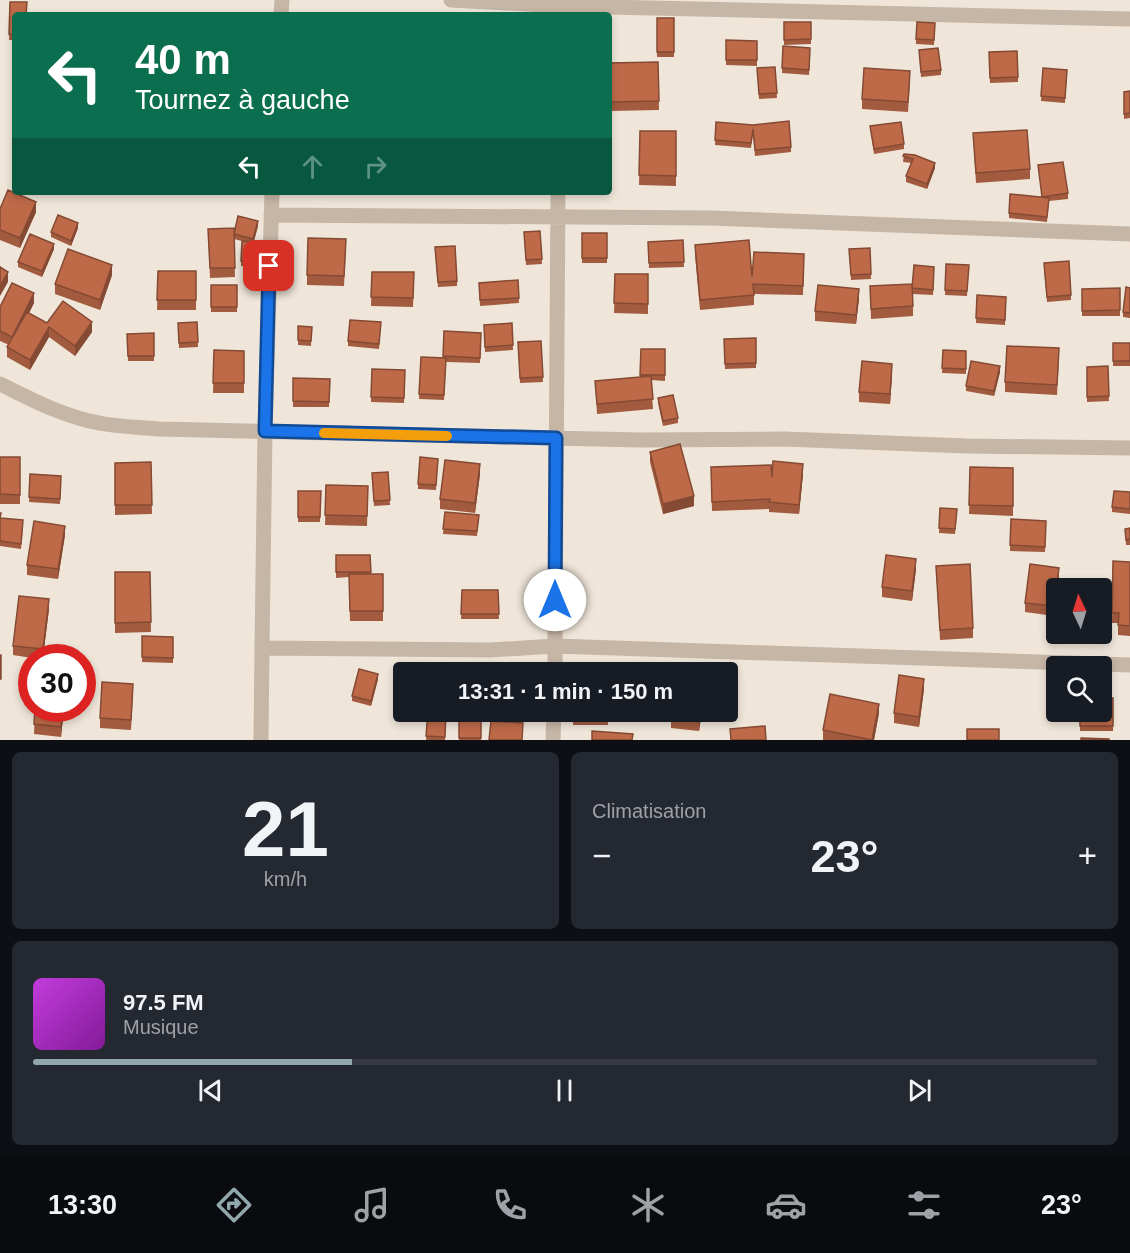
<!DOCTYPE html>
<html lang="fr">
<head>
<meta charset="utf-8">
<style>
  :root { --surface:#171b24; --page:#242831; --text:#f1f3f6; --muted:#9ea1a6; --line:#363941; --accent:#92a8ac }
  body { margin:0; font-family:Arial,sans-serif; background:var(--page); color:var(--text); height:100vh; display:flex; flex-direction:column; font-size:22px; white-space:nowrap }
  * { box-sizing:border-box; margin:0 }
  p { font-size:20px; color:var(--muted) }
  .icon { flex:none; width:33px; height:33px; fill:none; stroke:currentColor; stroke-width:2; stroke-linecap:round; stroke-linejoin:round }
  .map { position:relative; height:740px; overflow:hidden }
  .details { display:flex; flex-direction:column; gap:12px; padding:12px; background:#0d0f14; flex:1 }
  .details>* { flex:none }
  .guide { position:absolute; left:12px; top:12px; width:600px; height:183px; border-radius:6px; box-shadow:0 3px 9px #0003; background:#0b6e4f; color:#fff; overflow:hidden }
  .needle { width:39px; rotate:356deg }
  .buttons { position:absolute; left:1046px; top:578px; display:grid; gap:12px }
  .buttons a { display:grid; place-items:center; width:66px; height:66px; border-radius:6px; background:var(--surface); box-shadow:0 3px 9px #0003; font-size:30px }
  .speed { position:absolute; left:18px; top:644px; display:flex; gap:12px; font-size:30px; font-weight:700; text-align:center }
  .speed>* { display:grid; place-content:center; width:78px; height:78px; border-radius:50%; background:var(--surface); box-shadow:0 3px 9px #0003; line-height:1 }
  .speed .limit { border:9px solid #d22; background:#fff; color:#111 }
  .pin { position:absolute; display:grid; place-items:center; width:51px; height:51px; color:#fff; margin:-26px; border-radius:12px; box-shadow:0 3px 9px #0006 }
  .me { position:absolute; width:66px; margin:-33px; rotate:0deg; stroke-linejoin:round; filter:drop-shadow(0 0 4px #0008) }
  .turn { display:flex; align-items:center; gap:21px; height:126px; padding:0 24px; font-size:27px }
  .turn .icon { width:78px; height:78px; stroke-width:2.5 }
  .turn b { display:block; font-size:42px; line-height:51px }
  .lanes { display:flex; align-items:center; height:57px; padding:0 24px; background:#0003; justify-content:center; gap:30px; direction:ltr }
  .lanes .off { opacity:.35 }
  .big { font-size:45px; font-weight:600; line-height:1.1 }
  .details .widget { flex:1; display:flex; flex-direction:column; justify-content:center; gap:9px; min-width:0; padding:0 21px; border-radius:9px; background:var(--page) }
  .details .dial { align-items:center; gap:0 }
  .dial b { font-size:78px; line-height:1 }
  .song { display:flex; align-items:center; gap:18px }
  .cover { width:72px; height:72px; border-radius:9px; background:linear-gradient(135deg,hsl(290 70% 55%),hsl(290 70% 35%)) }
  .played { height:6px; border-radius:3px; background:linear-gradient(90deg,var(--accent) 30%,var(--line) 30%) }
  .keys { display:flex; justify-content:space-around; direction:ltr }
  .heat { display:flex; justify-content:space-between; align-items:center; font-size:33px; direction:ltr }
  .details .tiles { flex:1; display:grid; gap:12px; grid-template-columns:1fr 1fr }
  .widget:last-child { grid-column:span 2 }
  .trip { position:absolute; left:393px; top:662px; width:345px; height:60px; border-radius:6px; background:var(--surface); box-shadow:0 3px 9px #0003; font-weight:600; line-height:60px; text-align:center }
  .menu { display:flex; height:96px; justify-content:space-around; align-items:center; background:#090b0e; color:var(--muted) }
  .menu .icon { width:42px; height:42px }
  .menu .current { color:var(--accent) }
  .menu b { font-size:27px; color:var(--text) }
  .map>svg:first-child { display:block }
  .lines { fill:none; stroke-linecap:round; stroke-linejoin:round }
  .minor { stroke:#c6b6a6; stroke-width:15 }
  .wall { fill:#a35b3f }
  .shaded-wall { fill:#854a33 }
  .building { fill:#be6a49; stroke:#854a33; stroke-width:1.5 }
  .route-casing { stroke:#114b97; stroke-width:15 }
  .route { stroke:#1a73e8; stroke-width:10 }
  .slow { stroke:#f59e0b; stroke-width:10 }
</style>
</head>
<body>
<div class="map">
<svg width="1130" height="740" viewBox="0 0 1130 740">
  <rect width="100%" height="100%" fill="#efe6d9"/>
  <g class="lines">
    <path class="minor" d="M451,0L563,6L1130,19
      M281,15L282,0
      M272,192L265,431L262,648L490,650L555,646V672
      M558,192L555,646L1130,665
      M271,215L711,218L1130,234
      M0,384C31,399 64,417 99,423C119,427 139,427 159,429L640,440L784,439L967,446L1130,448
      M261,740L262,648
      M553,740L554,711"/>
  </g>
  <path class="wall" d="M10,2L15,15V40H9Z
    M657,18H674V57H657Z
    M784,22H811V44L784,45Z
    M935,23L934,45L916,44V39Z
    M726,40L757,41V66L726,65Z
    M783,46L810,48L809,75L782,73Z
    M919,50L941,70V75L921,77Z
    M989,52L1018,77V82L990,83Z
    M658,62L659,110L609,111V63Z
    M775,67L777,98L759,99L757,68Z
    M1043,68L1067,70L1065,103L1041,101Z
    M910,81L908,112L862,109V99Z
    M1130,91V118L1124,119V92Z
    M716,122L753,125L791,147V152L755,156L753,134L751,148L715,145Z
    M870,126L904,144V149L874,154Z
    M640,131H676V186L639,185Z
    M973,133L1030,169V179L976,183Z
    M904,154L935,168L927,189L906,182V176L912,163L903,162Z
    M1038,165L1068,193V199L1049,201L1047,222L1009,218V213L1042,197Z
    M0,209L36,212L20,248L0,240Z
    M258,226L254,241L257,247L255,267L241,266L242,241L234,239L235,277L210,278L208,229L234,234Z
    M78,228L71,246L51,237V232Z
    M540,231L542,264L526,265L524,232Z
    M607,233V263H582V258Z
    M683,240L684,267L649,268L648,242Z
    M695,245L752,277L804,254L803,295L754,294V305L700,310L695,255Z
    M870,248L871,279L851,280L849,249Z
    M54,249L42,277L18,267V262Z
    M346,249L344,286L307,285V275Z
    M435,252L457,281V286L438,287Z
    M946,264L969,265L967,296L945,295Z
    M934,267L933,295L913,294V316L871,319L870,286L912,284Z
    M1044,268L1071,295V300L1047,302Z
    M158,271H196V310H157Z
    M372,272L414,282L413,307L371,306Z
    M615,274H648V314L614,313Z
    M112,275L100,310L55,294V284Z
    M518,280L519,303L480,306L479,283Z
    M211,285H237V312H211Z
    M1120,288V316H1082V289Z
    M1130,288V318L1123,317V312Z
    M977,295L1006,297L1005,325L976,323Z
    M859,299L856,324L815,321V311Z
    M34,303L29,313L47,323L92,332L75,356L49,337L30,370L7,357V347L9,345L0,341V307Z
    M197,322L198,347L179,348L178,323Z
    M381,322L379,349L348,346V341Z
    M512,323L513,350L485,352L484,325Z
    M298,326L312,327L311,346L298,345Z
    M444,331L481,333L480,363L446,362L444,400L419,399L421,357L443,358Z
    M154,333V361H128L127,334Z
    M756,338V368L725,369L724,339Z
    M541,341L543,382L520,383L518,342Z
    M1113,343H1130V366H1113Z
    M641,349H665V381L651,380L653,409L597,414L595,381L640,377Z
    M214,350L244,351V393H213Z
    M943,350L966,351V374L942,373Z
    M1059,358L1057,395L1005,392V382Z
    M1108,366L1109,401L1087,402V367Z
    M372,369L405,370L404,403L371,402Z
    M1000,372L994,396L966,391V386Z
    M892,374L890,404L859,402V392Z
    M293,378L330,379L329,407H293Z
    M658,398L678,418V423L663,426L658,403Z
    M650,452L694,506L663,514L650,462Z
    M0,457H20V504H0Z
    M438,459L436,490L418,489V484Z
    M151,462L152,514L115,515V463Z
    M711,467L772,477L803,474L799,514L769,512V509L712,511Z
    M970,467L1013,468V516L969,514Z
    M388,472L390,505L374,506L372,473Z
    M30,474L61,476L60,504L29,502Z
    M480,474L475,513L440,509V499Z
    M326,485L368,486L367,526L325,525Z
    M298,491H321L320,522H298Z
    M1130,492V514L1112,512V507Z
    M940,508L957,514L955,534L939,533Z
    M445,512L479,515L477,536L443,534Z
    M0,513L1,518L23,525L21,549L0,546Z
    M1011,519L1046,521L1045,552L1010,551Z
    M1130,528V545H1126L1125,529Z
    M65,535L58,579L27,575V565Z
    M336,555H370L371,574H383V621H350L349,577L336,578Z
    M1113,561L1130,562V636L1118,635V623H1112Z
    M936,566L973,628V638L940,640Z
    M916,569L912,601L882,597V587Z
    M115,572H150L151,632L115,633Z
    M1059,577L1057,588H1056V597L1054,616L1025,612V603Z
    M462,590H498L499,619H461Z
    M49,609L43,657L32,658L13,655V646Z
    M142,636L173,637V663L142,662Z
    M378,679L371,706L352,701V696Z
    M924,689L919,727L894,723V713Z
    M133,694L131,730L100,728V718Z
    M1113,698V731H1080V711Z
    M35,708H64L61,737L34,734Z
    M428,711H446L445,740H426Z
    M573,711H608V725H573Z
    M702,711L699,731L671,728V718Z
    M879,713L874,740H823V730Z
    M481,720V740H459V721Z"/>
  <path class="shaded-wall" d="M935,163V168L927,189V184Z
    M36,202V212L20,248V238Z
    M258,221V226L253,244V239Z
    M78,223V228L71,246V241Z
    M54,244V249L42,277V271Z
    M112,265V275L100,310V300Z
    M8,272V282L0,296V286Z
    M859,289V299L856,324V315Z
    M34,293V303L12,346V337Z
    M92,322V332L75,356V346Z
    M49,327V337L30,370V360Z
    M892,364V374L890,404V394Z
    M1000,366V372L994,396V391Z
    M480,464V474L475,513V503Z
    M803,464V474L799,514V505Z
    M694,496V506L663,514V504Z
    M65,526V535L58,579V569Z
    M916,559V569L912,601V591Z
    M1059,568V577L1057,588H1056V597L1054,616V606Z
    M49,599V609L43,657V649Z
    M378,674V679L371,706V701Z
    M924,679V689L919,727V717Z
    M879,704V713L874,740H872Z
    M63,708H64L61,737V727Z
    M700,711H702L699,731V722Z"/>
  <path class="building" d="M10,2H27L26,15H15V35L9,34Z
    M657,18H674V52H657Z
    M784,22H811V39L784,40Z
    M917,22L935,23L934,40L916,39Z
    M726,40L757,41V60H726Z
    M783,46L810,48L809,70L782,68Z
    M938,48L941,70L921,72L919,50Z
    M1017,51L1018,77L990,78L989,52Z
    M658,62L659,101L609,102V63Z
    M775,67L777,93L759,94L757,68Z
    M864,68L910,71L908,102L862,99Z
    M1043,68L1067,70L1065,98L1041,96Z
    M1130,91V113L1124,114V92Z
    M789,121L791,147L755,150L753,129L751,143L715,140L716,122L753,125Z
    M901,122L904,144L874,149L870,126Z
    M1027,130L1030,169L976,173L973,133Z
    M640,131H676V176L639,175Z
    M904,154L915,155L935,163L927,184L906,176L913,159L903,156Z
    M1063,162L1068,193L1042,197L1038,165Z
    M8,190L36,202L20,238L0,230V209Z
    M1010,194L1049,198L1047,217L1009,213Z
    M58,215L78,223L71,241L51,232Z
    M238,216L258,221L253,239L234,234Z
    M234,228L235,268H210L208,229Z
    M540,231L542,259L526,260L524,232Z
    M582,233H607V258H582Z
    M30,234L54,244L42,271L18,262Z
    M308,238L346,239L344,276L307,275Z
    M683,240L684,262L649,263L648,242Z
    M749,240L752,277L754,252L804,254L803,286L753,284L754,295L700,300L695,245Z
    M242,241L257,242L255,262L241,261Z
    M455,246L457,281L438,282L435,247Z
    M870,248L871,274L851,275L849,249Z
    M68,249L112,265L100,300L55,284Z
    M1069,261L1071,295L1047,297L1044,263Z
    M946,264L969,265L967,291L945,290Z
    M914,265L934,267L933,290L912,288Z
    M0,267L8,272L0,286Z
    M158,271H196V300H157Z
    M372,272H414L413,298L371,297Z
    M615,274H648V304L614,303Z
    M518,280L519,298L480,300L479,283Z
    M12,283L34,293L12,337L0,331V307Z
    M912,284L913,306L871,309L870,286Z
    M211,285H237V307H211Z
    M818,285L859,289L856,315L815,311Z
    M1126,287L1130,288V313L1123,312Z
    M1120,288V310L1082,311V289Z
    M977,295L1006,297L1005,320L976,318Z
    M63,301L92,322L75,346L49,327L30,360L7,347L27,312L47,323Z
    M350,320L381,322L379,344L348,341Z
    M197,322L198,342L179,343L178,323Z
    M512,323L513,345L485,347L484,325Z
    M298,326L312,327L311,341L298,340Z
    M444,331L481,333L480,358L443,356Z
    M154,333V356H128L127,334Z
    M756,338V363L725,364L724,339Z
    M541,341L543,377L520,378L518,342Z
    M1113,343H1130V361H1113Z
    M1007,346L1059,348L1057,385L1005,382Z
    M641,349H665V375H640Z
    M214,350L244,351V383H213Z
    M943,350L966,351V369L942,368Z
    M421,357L446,358L444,395L419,394Z
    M862,361L892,364L890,394L859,392Z
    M971,361L1000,366L994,391L966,386Z
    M1108,366L1109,396L1087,397V367Z
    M372,369L405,370L404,398L371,397Z
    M651,376L653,399L597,404L595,381Z
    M293,378L330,379L329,402L293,401Z
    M673,395L678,418L663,421L658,398Z
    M680,444L694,496L663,504L650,452Z
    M0,457H20V495L0,494Z
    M420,457L438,459L436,485L418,484Z
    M445,460L480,464L475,503L440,499Z
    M773,461L803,464L799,505L769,502L770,499L712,502L711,467L771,465L772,477Z
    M151,462L152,505H115V463Z
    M970,467L1013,468V506L969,505Z
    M388,472L390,500L374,501L372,473Z
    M30,474L61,476L60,499L29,497Z
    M326,485L368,486L367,516L325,515Z
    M298,491H321L320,517H298Z
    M1114,491L1130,492V509L1112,507Z
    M940,508L957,509L955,529L939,528Z
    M445,512L479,515L477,531L443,529Z
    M0,513H1L0,518L23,520L21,544L0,541Z
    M1011,519L1046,521L1045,547L1010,545Z
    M34,521L65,526L58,569L27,565Z
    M1130,528V539L1126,540L1125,529Z
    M336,555H370L371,572H336Z
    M886,555L916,559L912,591L882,587Z
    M1113,561L1130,562V626L1118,625L1119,613H1112Z
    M970,564L973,628L940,630L936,566Z
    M1030,564L1059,568L1054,606L1025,603Z
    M115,572H150L151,622L115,623Z
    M349,574H383V611H350Z
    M462,590H498L499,614H461Z
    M19,596L49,599L43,649L13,646Z
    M142,636L173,637V658L142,657Z
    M0,655H1V679H0Z
    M359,669L378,674L371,701L352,696Z
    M899,675L924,679L919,717L894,713Z
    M102,682L133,684L131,720L100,718Z
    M830,694L879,704L872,740L823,730Z
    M1101,698H1113V726H1080V711H1101Z
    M35,708H63L61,727L34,724Z
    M428,711H446L445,737L426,736Z
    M573,711H608V715H573Z
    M671,711H700L699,722L671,718Z
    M481,720V738H459V721Z
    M491,721L523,723L522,740H489Z
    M765,726L766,740H731L730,729Z
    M967,729H999V740H967Z
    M592,731L633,734L632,740H592Z
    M1081,738L1109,739V740H1081Z"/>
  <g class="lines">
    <g class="route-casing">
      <path id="route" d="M269,266L265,431L556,438L555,600"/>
    </g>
    <use href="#route" class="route"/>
    <path class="slow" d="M324,433L447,436"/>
  </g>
</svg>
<div class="buttons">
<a><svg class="needle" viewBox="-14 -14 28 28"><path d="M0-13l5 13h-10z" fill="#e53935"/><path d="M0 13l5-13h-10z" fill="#9ea1a6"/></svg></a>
<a><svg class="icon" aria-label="search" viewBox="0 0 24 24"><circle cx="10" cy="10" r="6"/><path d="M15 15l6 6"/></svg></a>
</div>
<div class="speed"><div class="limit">30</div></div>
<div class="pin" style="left:269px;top:266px;background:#d93025"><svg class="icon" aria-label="arrive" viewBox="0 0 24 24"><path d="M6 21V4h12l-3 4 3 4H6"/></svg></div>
<svg class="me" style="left:555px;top:600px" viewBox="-20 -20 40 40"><circle r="19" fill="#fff"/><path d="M0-13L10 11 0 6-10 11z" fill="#1a73e8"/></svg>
<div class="trip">13:31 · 1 min · 150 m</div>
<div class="guide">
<div class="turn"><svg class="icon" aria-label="left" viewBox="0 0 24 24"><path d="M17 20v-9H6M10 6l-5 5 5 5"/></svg><div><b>40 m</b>Tournez à gauche</div></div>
<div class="lanes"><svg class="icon" aria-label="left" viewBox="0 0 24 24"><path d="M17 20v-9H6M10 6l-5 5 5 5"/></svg><svg class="icon off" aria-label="ahead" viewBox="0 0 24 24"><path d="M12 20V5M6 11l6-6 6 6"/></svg><svg class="icon off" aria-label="right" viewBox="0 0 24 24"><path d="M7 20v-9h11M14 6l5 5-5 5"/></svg></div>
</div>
</div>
<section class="details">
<div class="tiles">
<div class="widget dial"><b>21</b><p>km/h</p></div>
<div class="widget"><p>Climatisation</p>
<div class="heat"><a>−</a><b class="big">23°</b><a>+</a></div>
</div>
<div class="widget">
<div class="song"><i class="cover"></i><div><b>97.5 FM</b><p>Musique</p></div></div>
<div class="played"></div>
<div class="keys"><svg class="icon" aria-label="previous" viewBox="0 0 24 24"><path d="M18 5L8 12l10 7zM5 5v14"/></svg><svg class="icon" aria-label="pause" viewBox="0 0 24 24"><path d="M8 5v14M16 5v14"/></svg><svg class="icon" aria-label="next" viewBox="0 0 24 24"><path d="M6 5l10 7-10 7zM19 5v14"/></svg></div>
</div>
</div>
</section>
<nav class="menu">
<b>13:30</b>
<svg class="icon current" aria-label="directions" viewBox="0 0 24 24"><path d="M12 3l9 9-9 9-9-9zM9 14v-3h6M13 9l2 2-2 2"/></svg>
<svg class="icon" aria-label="music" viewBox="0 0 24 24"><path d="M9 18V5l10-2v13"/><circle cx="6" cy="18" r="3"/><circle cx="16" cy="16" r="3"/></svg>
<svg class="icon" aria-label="phone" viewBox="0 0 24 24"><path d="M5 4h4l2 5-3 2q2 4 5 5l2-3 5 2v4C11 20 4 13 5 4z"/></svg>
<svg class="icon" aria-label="climate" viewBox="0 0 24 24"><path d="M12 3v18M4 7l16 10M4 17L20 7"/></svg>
<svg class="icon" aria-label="car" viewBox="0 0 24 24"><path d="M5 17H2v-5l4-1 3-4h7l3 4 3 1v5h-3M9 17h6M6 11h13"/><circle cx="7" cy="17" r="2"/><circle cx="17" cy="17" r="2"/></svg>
<svg class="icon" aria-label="filters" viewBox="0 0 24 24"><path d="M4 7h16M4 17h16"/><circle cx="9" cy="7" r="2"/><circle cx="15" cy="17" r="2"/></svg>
<b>23°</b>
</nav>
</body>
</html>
